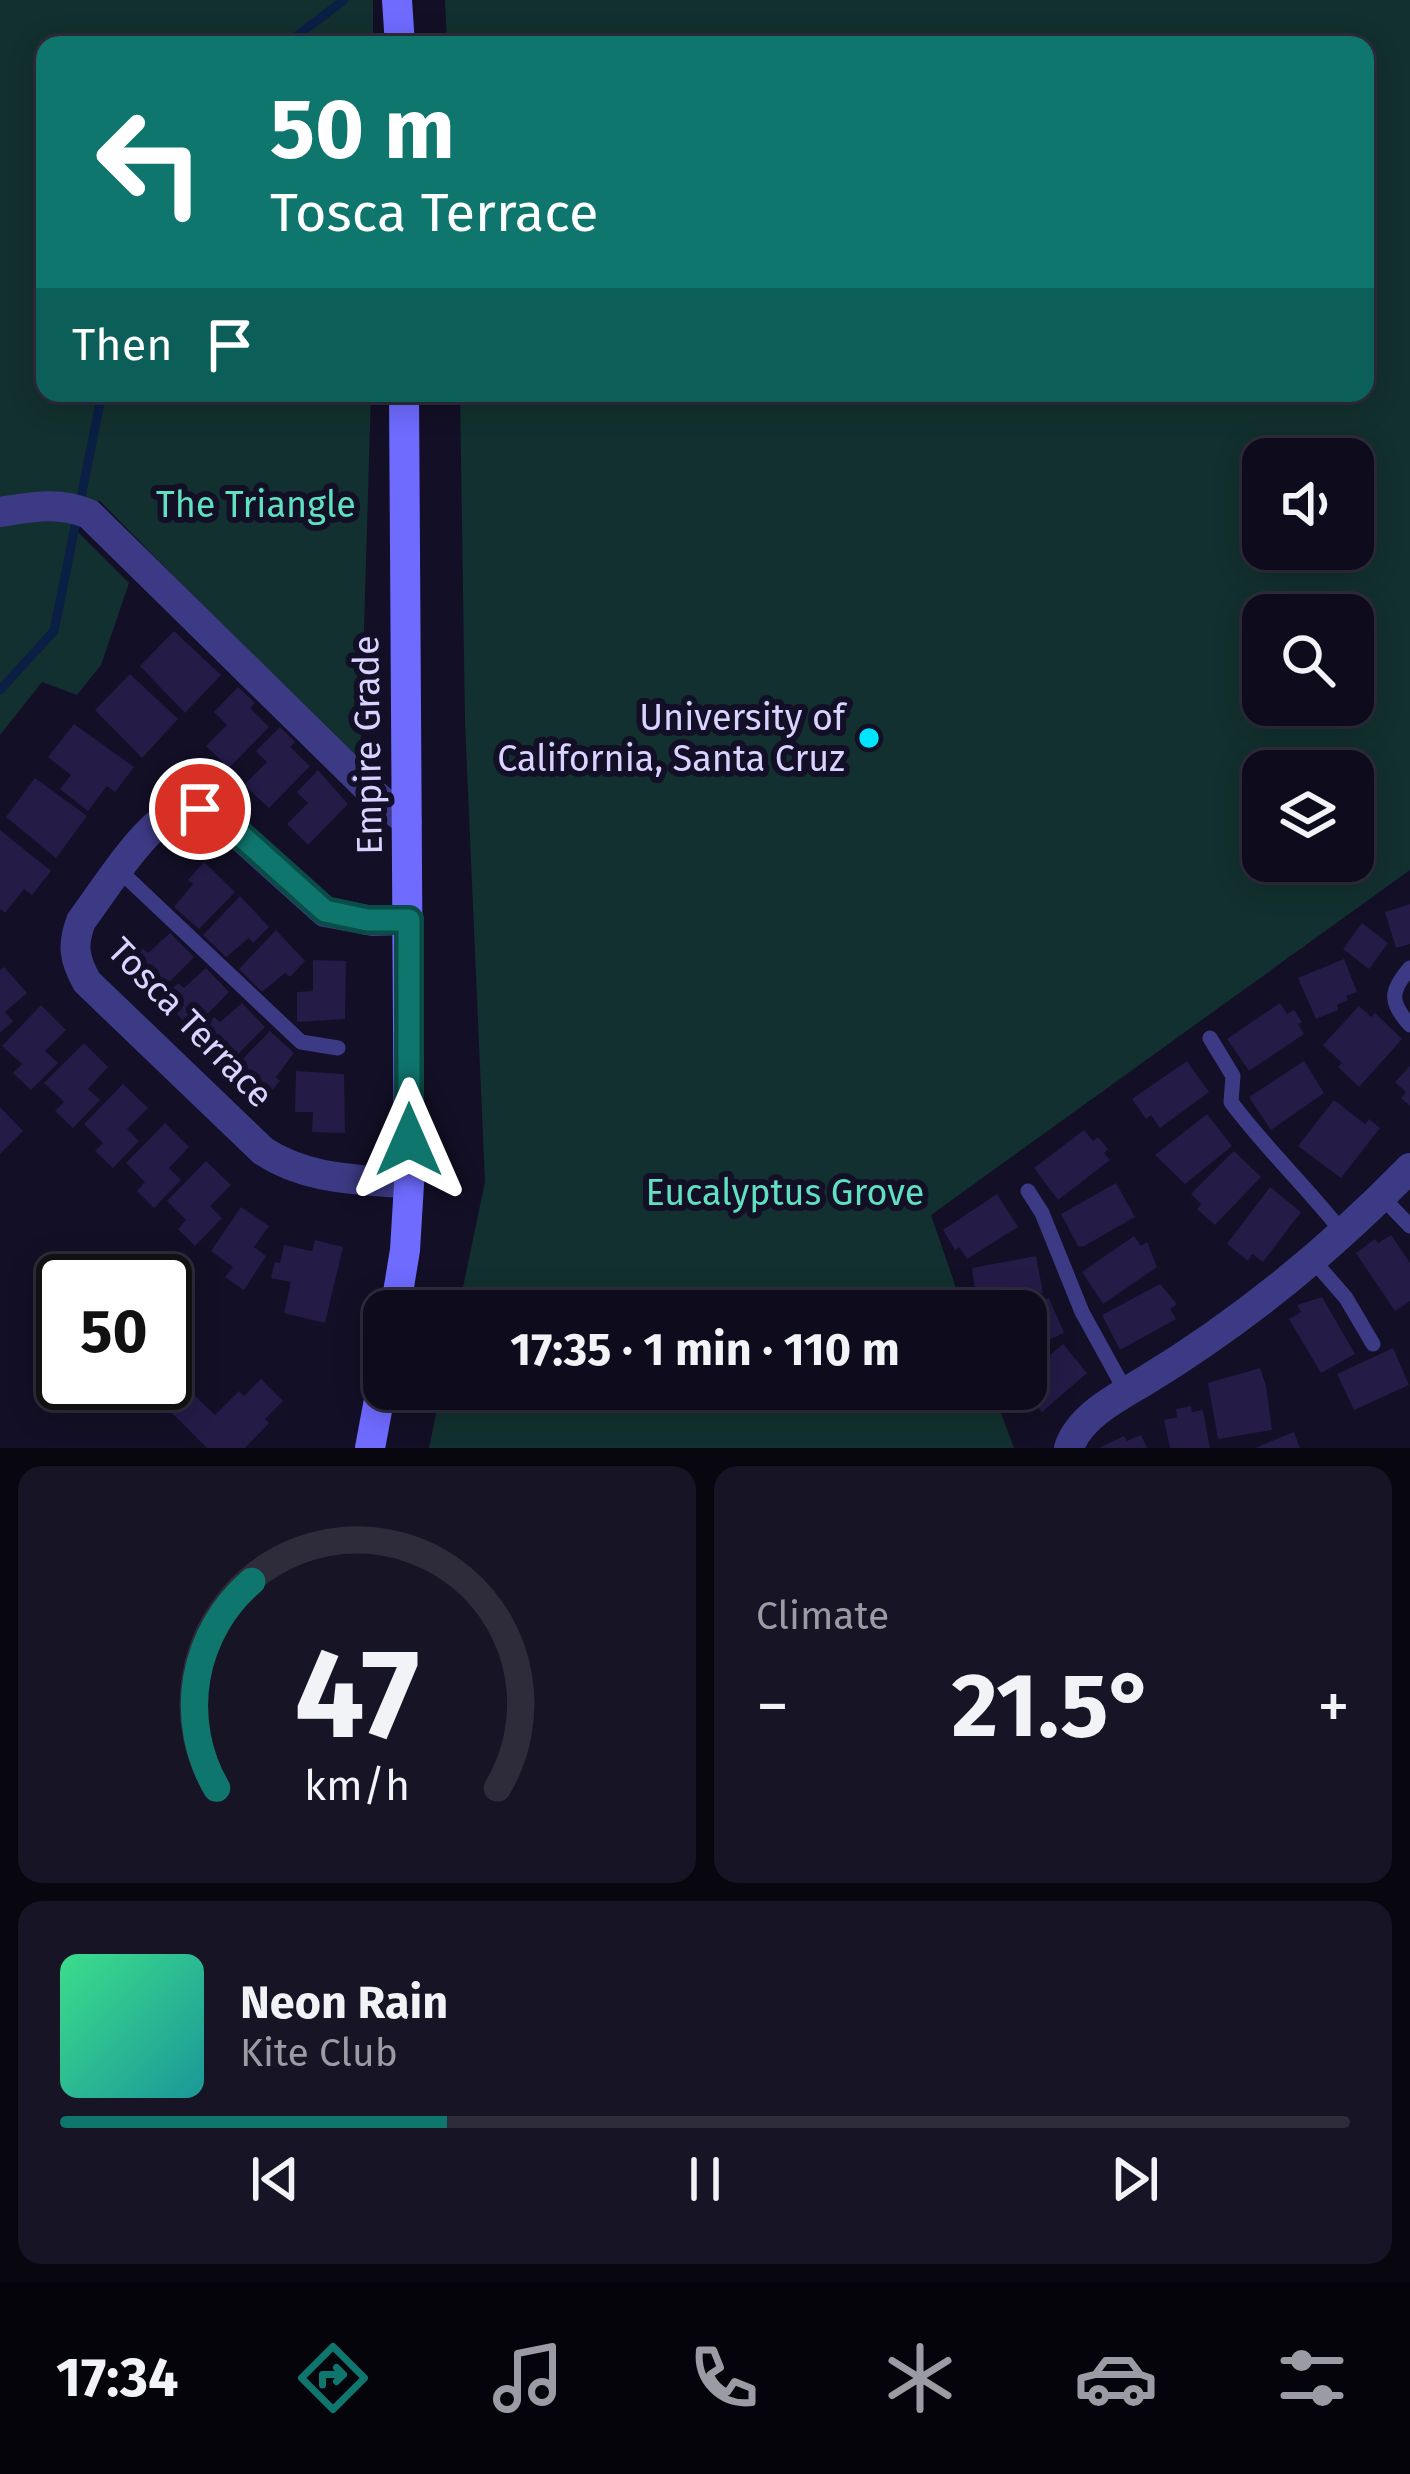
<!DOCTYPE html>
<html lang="en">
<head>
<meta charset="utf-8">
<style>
  :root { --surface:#0e0b1c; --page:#171425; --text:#f1f3f6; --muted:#9b9ba3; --line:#2e2b3b; --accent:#0f766e }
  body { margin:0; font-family:"Fira Sans",sans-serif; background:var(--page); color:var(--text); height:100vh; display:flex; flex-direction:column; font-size:45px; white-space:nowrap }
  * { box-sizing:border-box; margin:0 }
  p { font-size:39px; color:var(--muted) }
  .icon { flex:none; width:66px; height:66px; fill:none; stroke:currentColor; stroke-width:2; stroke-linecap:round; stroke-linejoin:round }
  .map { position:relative; height:1448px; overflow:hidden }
  .side { display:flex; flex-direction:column; gap:18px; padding:18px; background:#08060f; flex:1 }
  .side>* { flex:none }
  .banner { position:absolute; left:36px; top:36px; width:1338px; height:366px; border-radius:24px; box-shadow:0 6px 30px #0003,0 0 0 3px var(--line); background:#0f766e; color:#fff; overflow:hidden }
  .fabs { position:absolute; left:1242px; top:438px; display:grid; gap:24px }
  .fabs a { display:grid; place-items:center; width:132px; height:132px; border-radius:24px; background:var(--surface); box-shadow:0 6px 30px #0003,0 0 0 3px var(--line); font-size:60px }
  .speed { position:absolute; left:36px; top:1254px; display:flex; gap:24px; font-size:60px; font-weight:700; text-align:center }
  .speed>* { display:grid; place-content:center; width:156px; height:156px; border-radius:50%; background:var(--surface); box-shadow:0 6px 30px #0003,0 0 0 3px var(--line); line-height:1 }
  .speed .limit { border:6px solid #111; border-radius:18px; background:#fff; color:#111 }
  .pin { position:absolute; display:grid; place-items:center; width:102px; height:102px; color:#fff; margin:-51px; border:6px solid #fff; border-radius:50%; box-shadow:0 3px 12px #0007 }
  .me { position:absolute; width:132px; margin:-66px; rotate:0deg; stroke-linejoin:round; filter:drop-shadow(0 0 9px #0008) }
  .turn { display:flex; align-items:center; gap:42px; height:252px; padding:0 36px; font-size:54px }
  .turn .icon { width:156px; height:156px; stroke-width:2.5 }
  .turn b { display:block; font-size:84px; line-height:102px }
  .then { display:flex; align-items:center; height:114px; padding:0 36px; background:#0003; gap:24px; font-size:45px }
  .big { font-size:90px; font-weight:700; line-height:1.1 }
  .side .card { flex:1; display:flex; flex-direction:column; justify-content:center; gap:18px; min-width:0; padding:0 42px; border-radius:24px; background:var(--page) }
  .side .dial { align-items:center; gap:0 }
  .dial svg { height:312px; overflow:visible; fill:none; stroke:var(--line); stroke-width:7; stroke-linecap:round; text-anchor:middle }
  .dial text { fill:var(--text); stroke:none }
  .song { display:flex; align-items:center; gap:36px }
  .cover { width:144px; height:144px; border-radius:18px; background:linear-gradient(135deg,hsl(150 70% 55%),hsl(180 70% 35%)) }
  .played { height:12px; border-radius:6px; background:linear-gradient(90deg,var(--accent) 30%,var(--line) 30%) }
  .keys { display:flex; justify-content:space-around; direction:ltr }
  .heat { display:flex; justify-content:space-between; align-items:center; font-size:66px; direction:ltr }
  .side .tiles { flex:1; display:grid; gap:18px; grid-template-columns:1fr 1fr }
  .card:last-child { grid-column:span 2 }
  .trip { position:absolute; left:363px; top:1290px; width:684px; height:120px; border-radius:24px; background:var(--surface); box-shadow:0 6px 30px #0003,0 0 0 3px var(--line); font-weight:700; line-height:120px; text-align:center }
  .menu { display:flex; height:192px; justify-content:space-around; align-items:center; background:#06040b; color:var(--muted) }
  .menu .icon { width:84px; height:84px }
  .menu .selected { color:var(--accent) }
  .menu b { font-size:54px; color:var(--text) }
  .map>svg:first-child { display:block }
  .green { fill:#12302f; fill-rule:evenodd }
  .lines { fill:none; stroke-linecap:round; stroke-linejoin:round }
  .stream { stroke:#0a1f44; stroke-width:9 }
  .building { fill:#241b47 }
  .lane { stroke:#3d3a85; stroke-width:15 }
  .street { stroke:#3d3a85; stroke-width:30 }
  .secondary { stroke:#6f6bff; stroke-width:30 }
  .route-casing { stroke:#0a4d48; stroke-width:30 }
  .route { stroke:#0f766e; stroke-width:21 }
  .poi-dot { fill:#00e5ff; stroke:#130f26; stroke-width:4.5 }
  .labels { text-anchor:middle; stroke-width:12; stroke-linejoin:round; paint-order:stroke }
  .park-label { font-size:36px; fill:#5fe0c0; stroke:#130f26 }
  .poi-label { font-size:36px; fill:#d9d4ff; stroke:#130f26; text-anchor:end }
  .street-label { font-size:36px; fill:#d9d4ff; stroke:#130f26 }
</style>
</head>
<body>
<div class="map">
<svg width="1410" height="1448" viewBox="0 0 1410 1448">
  <rect width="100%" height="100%" fill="#130f26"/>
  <path class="green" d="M0,0H373V45H45V393H371L360,766L99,500L76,530L129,583L101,665L77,695L42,682L0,735Z
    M445,0H1410V870L931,1215L964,1311H458L485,1182L465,722L460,393H1365V45H447ZM1263,459H1353V549H1263ZM1263,615H1353V705H1263ZM1263,771H1353V861H1263Z
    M441,1389H992L1014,1448H429Z"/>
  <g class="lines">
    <path class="stream" d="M285,45L344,0
      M0,690L54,631L102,393"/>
  </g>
  <path class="building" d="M174,631L221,675L185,713L140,666Z
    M130,674L178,719L142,758L95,710Z
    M238,687L255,703L250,708L269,727L229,768L206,746L227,725L214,712Z
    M74,724L134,767L115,792L107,786L88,811L60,789L71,775L48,757Z
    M280,727L295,742L290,747L310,766L269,808L244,785L267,762L256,751Z
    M318,770L348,804L308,845L287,824L308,803L297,792Z
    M35,778L87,816L56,858L6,817Z
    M0,830L51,871L32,895L24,889L5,913L0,909Z
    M204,862L235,892L199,929L174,907L193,884L188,880Z
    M240,896L269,927L253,943L249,938L226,957L203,935Z
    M1410,904V944L1396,948L1385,912Z
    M1362,923L1388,943L1369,969L1343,949Z
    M276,930L305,961L290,977L285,973L262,992L239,969Z
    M170,933L194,957L156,995L128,964L142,948L148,953Z
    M1344,959L1357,992L1346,996L1348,1000L1337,1005L1338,1010L1316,1019L1298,978Z
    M313,960L346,961L345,1019L297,1022V992L313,991Z
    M4,967L27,993L5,1012L13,1021L0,1033V970Z
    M206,968L229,992L192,1030L163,999L178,983L184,988Z
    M242,1003L265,1027L228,1064L199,1033L214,1017L220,1022Z
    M1280,1003L1287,1014L1294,1010L1302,1022L1298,1024L1304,1034L1249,1071L1227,1039Z
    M41,1005L66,1030L45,1051L58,1063L31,1090L13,1073L22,1064L2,1046Z
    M1359,1006L1371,1017L1375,1013L1402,1039L1359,1087L1338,1067L1342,1063L1323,1045Z
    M270,1031L294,1053L276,1077L280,1081L266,1097L232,1070Z
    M84,1043L108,1067L88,1089L100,1100L73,1128L55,1111L64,1102L44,1083Z
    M1187,1061L1209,1092L1160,1128L1151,1115L1146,1119L1132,1099Z
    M1304,1061L1324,1093L1271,1130L1249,1097Z
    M1410,1066V1106L1401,1098L1406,1092L1395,1082Z
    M296,1071L344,1074L345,1133L312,1132L313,1112H295Z
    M123,1084L148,1108L127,1129L139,1141L113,1168L95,1151L103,1143L84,1124Z
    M1334,1100L1365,1124L1369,1119L1380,1128L1341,1178L1298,1146Z
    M0,1107L23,1131L0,1154Z
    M1207,1114L1232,1146L1185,1184L1155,1155Z
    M165,1123L189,1147L169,1168L181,1180L154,1208L137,1191L145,1182L126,1163Z
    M1084,1130L1093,1141L1098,1137L1108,1149L1104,1153L1110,1160L1058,1200L1034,1168Z
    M1234,1151L1261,1177L1215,1225L1197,1209L1201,1204L1191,1194Z
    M206,1161L231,1185L210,1206L222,1218L195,1246L178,1229L186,1220L167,1201Z
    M1116,1183L1135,1217L1084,1246H1078L1061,1214Z
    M1270,1187L1301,1212L1263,1262L1252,1254L1248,1261L1227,1244Z
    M997,1194L1018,1227L967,1259L959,1247L955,1250L943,1230Z
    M241,1207L269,1226L254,1247L266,1256L244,1290L225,1277L233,1267L211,1251Z
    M1391,1235L1410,1263V1301L1395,1311L1356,1253L1375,1239L1378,1243Z
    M1134,1236L1141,1246L1147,1242L1157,1267L1103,1304L1082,1272Z
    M315,1240L343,1247L325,1323L284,1313L291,1282L271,1278L275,1262L280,1263L284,1245L312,1251Z
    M1036,1256L1043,1293L982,1304L981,1289L975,1290L972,1268Z
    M1160,1284L1177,1304L1170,1309L1176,1319L1120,1350L1102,1315Z
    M1322,1297L1355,1354L1321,1373L1289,1319L1301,1312L1297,1305Z
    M1049,1298L1064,1333L1026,1350V1311H1018Z
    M1063,1344L1087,1373L1042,1412L1022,1389H1026V1376Z
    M1393,1348L1409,1385L1354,1410L1337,1374Z
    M1260,1368L1266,1386L1272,1430L1218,1439L1208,1383Z
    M261,1379L283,1401L265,1419L269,1423L245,1448H207L169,1410L189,1390L215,1415L239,1391L244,1396Z
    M1191,1406L1192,1412L1203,1410L1210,1448H1170L1164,1420L1177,1417L1176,1409Z
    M1294,1432L1300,1448H1255Z
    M1141,1435L1147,1448H1099L1124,1436L1127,1441Z"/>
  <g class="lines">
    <path class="lane" d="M120,871L301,1042L338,1048
      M1410,968C1390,991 1389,1002 1410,1025
      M1210,1038L1233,1076L1231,1102C1266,1149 1307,1187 1343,1233
      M1028,1191L1042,1213L1082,1312L1126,1392
      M1382,1197L1410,1226
      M1312,1259L1346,1298L1373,1344"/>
    <path class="street" d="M0,512C31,507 59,501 89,514L377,797L407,821
      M409,920L373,921L325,912L217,815C204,810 193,807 179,811C146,821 103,892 81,921C72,945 74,959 87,982L263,1151C307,1180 357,1179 409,1184
      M1069,1448C1079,1417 1116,1398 1143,1382C1242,1322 1329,1251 1410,1168"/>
    <path class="secondary" d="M397,0L400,45
      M395,1311L405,1250L409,1184L404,393
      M370,1448L384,1373"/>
  </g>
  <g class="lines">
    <g class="route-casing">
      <path id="route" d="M200,809L218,815L325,911L367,920H409V1140"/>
    </g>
    <use href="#route" class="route"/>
  </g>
  <circle class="poi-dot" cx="869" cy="738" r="12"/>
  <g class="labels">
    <g class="park-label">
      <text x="256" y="517">The Triangle</text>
      <text x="785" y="1205">Eucalyptus Grove</text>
    </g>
    <g class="poi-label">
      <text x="845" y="730">University of<tspan x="845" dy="41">California, Santa Cruz</tspan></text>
    </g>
    <g class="street-label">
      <text transform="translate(367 745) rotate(-91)" y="13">Empire Grade</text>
      <text transform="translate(191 1022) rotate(46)" y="13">Tosca Terrace</text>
    </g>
  </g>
</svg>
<div class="fabs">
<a><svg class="icon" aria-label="sound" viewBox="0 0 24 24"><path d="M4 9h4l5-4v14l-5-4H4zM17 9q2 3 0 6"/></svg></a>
<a><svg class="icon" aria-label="search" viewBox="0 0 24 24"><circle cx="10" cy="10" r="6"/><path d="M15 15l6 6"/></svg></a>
<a><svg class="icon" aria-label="layers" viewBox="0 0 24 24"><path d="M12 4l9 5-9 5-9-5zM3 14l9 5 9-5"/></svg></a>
</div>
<div class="speed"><div class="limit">50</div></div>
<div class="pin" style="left:200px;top:809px;background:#d93025"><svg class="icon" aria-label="arrive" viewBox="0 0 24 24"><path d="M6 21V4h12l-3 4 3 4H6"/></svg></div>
<svg class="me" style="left:409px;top:1140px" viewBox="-20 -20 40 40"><path d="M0-17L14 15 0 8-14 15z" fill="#0f766e" stroke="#fff" stroke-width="4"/></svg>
<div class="trip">17:35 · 1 min · 110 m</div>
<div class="banner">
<div class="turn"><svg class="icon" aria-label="left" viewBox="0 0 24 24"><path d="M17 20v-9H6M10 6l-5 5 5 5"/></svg><div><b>50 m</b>Tosca Terrace</div></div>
<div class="then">Then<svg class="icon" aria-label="arrive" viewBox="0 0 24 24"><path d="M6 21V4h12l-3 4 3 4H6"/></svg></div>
</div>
</div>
<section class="side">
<div class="tiles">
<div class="card dial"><svg viewBox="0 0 100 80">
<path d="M14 69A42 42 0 1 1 86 69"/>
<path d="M14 69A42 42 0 0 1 23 16" stroke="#0f766e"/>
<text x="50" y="56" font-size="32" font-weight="700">47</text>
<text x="50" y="72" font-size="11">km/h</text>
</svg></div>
<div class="card"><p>Climate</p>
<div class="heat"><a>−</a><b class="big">21.5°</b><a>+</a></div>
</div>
<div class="card">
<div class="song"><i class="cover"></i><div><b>Neon Rain</b><p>Kite Club</p></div></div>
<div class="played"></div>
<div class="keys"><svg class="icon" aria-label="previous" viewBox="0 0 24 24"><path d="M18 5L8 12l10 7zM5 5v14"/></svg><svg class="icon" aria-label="pause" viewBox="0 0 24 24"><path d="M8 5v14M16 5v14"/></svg><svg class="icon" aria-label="next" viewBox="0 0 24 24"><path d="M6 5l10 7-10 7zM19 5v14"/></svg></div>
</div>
</div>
</section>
<nav class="menu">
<b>17:34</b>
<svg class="icon selected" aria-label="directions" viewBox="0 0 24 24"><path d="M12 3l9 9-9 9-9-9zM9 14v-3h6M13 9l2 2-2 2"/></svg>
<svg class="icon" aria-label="music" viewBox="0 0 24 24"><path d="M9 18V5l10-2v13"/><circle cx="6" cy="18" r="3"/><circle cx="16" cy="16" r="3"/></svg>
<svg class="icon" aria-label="phone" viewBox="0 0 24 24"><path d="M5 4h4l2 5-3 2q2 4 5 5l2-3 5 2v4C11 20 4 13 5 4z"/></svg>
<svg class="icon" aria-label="climate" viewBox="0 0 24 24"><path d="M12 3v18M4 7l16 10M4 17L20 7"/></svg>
<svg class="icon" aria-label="car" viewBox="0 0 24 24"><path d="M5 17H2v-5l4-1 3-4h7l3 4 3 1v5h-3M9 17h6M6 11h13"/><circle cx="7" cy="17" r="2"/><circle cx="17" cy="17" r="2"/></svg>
<svg class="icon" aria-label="filters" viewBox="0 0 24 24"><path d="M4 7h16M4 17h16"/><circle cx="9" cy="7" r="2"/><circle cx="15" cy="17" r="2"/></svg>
</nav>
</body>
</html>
